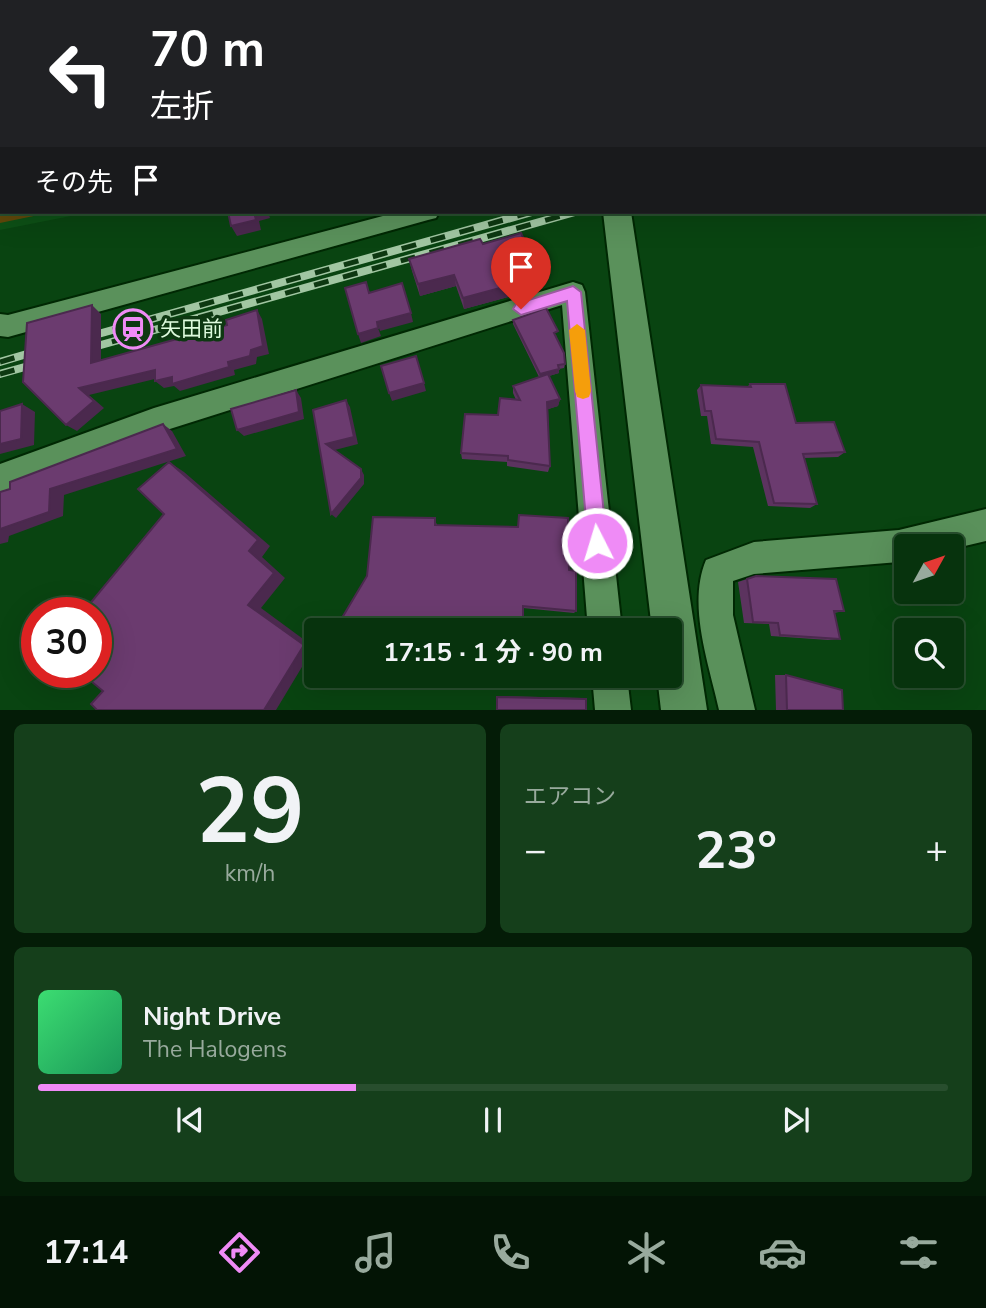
<!DOCTYPE html>
<html lang="ja">
<head>
<meta charset="utf-8">
<style>
  :root { --surface:#07330d; --page:#153f1b; --text:#f1f3f6; --muted:#98aa9d; --line:#284e2e; --accent:#ef8bf6 }
  body { margin:0; font-family:"Nunito Sans","Noto Sans JP",sans-serif; background:var(--page); color:var(--text); height:100vh; display:flex; flex-direction:column; font-size:26px; white-space:nowrap }
  * { box-sizing:border-box; margin:0 }
  p { font-size:23px; color:var(--muted) }
  .icon { flex:none; width:38px; height:38px; fill:none; stroke:currentColor; stroke-width:2; stroke-linecap:round; stroke-linejoin:round }
  .map { position:relative; height:710px; overflow:hidden }
  .side { display:flex; flex-direction:column; gap:14px; padding:14px; background:#041c07; flex:1 }
  .side>* { flex:none }
  .hud { position:absolute; left:0px; top:0px; width:987px; height:214px; box-shadow:0 7px 28px #0002,0 0 0 2px var(--line); background:#202124; color:#fff; overflow:hidden }
  .needle { width:46px; rotate:50deg }
  .buttons { position:absolute; left:894px; top:534px; display:grid; gap:14px }
  .buttons a { display:grid; place-items:center; width:70px; height:70px; border-radius:7px; background:var(--surface); box-shadow:0 7px 28px #0002,0 0 0 2px var(--line); font-size:35px }
  .speed { position:absolute; left:21px; top:597px; display:flex; gap:14px; font-size:35px; font-weight:700; text-align:center }
  .speed>* { display:grid; place-content:center; width:91px; height:91px; border-radius:50%; background:var(--surface); box-shadow:0 7px 28px #0002,0 0 0 2px var(--line); line-height:1 }
  .speed .limit { border:10px solid #d22; background:#fff; color:#111 }
  .pin { position:absolute; display:grid; place-items:center; width:60px; height:60px; color:#fff; margin:-72px -30px; border-radius:50% 50% 50% 0; rotate:-45deg; box-shadow:0 0 7px #0007 }
  .pin .icon { rotate:45deg }
  .me { position:absolute; width:77px; margin:-38px; rotate:355deg; stroke-linejoin:round; filter:drop-shadow(0 0 5px #0008) }
  .turn { display:flex; align-items:center; gap:24px; height:147px; padding:0 35px; font-size:32px }
  .turn .icon { width:91px; height:91px; stroke-width:2.5 }
  .turn b { display:block; font-size:49px; line-height:60px }
  .then { display:flex; align-items:center; height:66px; padding:0 35px; background:#0003; gap:14px; font-size:26px }
  .big { font-size:52px; font-weight:700; line-height:1.1 }
  .side .card { flex:1; display:flex; flex-direction:column; justify-content:center; gap:10px; min-width:0; padding:0 24px; border-radius:10px; background:var(--page) }
  .side .dial { align-items:center; gap:0 }
  .dial b { font-size:91px; line-height:1 }
  .song { display:flex; align-items:center; gap:21px }
  .cover { width:84px; height:84px; border-radius:10px; background:linear-gradient(135deg,hsl(140 70% 55%),hsl(150 70% 35%)) }
  .played { height:7px; border-radius:4px; background:linear-gradient(90deg,var(--accent) 35%,var(--line) 35%) }
  .keys { display:flex; justify-content:space-around; direction:ltr }
  .heat { display:flex; justify-content:space-between; align-items:center; font-size:38px; direction:ltr }
  .side .tiles { flex:1; display:grid; gap:14px; grid-template-columns:1fr 1fr }
  .card:last-child { grid-column:span 2 }
  .trip { position:absolute; left:304px; top:618px; width:378px; height:70px; border-radius:7px; background:var(--surface); box-shadow:0 7px 28px #0002,0 0 0 2px var(--line); font-weight:700; line-height:70px; text-align:center }
  .tab-bar { display:flex; height:112px; justify-content:space-around; align-items:center; background:#031405; color:var(--muted) }
  .tab-bar .icon { width:49px; height:49px }
  .tab-bar .active { color:var(--accent) }
  .tab-bar b { font-size:32px; color:var(--text) }
  .map>svg:first-child { display:block }
  .built { fill:#0d5016 }
  .green { fill:#5f470a }
  .lines { fill:none; stroke-linecap:round; stroke-linejoin:round }
  .stream { stroke:#010c63; stroke-width:5 }
  .minor-casing { stroke:#002803; stroke-width:4 }
  .tertiary-casing { stroke:#002803; stroke-width:4 }
  .minor { fill:#5a915b; fill-rule:evenodd }
  .tertiary { fill:#5a915b; fill-rule:evenodd }
  .rail-casing { stroke:#a1c6a2; stroke-width:8 }
  .rail { stroke:#0d3811; stroke-width:5; stroke-dasharray:15; stroke-linecap:butt }
  .wall { fill:#5c335f }
  .shaded-wall { fill:#4b294e }
  .building { fill:#6b3b6f; stroke:#4b294e; stroke-width:2 }
  .route { fill:#ef8bf6; stroke:#9b5aa0; stroke-width:2 }
  .slow { fill:#f59e0b }
  .labels { text-anchor:middle; stroke-width:7; stroke-linejoin:round; paint-order:stroke }
  .poi-label { font-size:21px; fill:#defbdd; stroke:#0d3811; text-anchor:start }
</style>
</head>
<body>
<div class="map">
<svg width="986" height="710" viewBox="0 0 986 710">
  <rect width="100%" height="100%" fill="#094411"/>
  <path class="built" d="M0,0H531L2,2V212H91L0,230Z"/>
  <path class="green" d="M0,28L2,212H53L0,223Z"/>
  <g class="lines">
    <path class="stream" d="M985,41V45"/>
    <g class="minor-casing">
      <path id="minor" d="M532,0H548L531,2Z
        M606,0H622V2H606Z
        M985,28H986V38H985Z
        M398,212H439L436,218L428,220L8,337L0,336V314L8,315Z
        M573,282L582,285L585,292L622,630H588L562,305L154,434L0,494V464L154,408Z
        M986,509V541L952,549V546H906V560L899,562L754,574L733,581V615L755,710H719C709,664 687,605 706,560L754,542L899,530Z
        M592,676H627L631,710H595Z"/>
    </g>
    <g class="tertiary-casing">
      <path id="tertiary" d="M579,0H599L600,2H580Z
        M603,212H631L707,710H661L657,676H670V630H652Z"/>
    </g>
    <use href="#minor" class="minor"/>
    <use href="#tertiary" class="tertiary"/>
    <g class="rail-casing">
      <path id="rail" d="M84,338L532,212
        M83,350L575,212
        M0,362L44,349
        M0,374L43,362"/>
    </g>
    <use href="#rail" class="rail"/>
  </g>
  <path class="wall" d="M16,0H160L159,2Z
    M483,244L532,258L544,276L542,288L464,309L456,286L420,296L412,271L409,259Z
    M513,320L557,336H556L565,364L564,368L559,369V373L549,376L560,399L558,406L548,409L550,466L548,472L507,466V462L462,459L461,453L498,415L516,400L513,393V386L539,377L513,324Z
    M750,384L796,423L845,452L838,457L804,458L817,504L810,508L768,506L753,447L711,444L707,416H701L697,390L701,385L747,387Z
    M437,523V525L569,570L576,611L574,613L523,608L351,630Z
    M756,576L844,611L834,613L840,639L828,640L771,636L769,624L744,623L738,582Z
    M775,675H786L843,710H776Z
    M497,696L582,698L586,699L497,710Z"/>
  <path class="shaded-wall" d="M254,212H268L270,218L259,221L261,230L237,236L231,226Z
    M454,275L456,286L420,296L418,284Z
    M544,276L542,288L464,309L463,298Z
    M92,305L101,314V370L91,363Z
    M257,310L262,319L269,354L257,357L256,364L234,370L235,375L180,391L174,386L164,388L155,381L228,362L251,350Z
    M411,313L413,322L380,331L377,322Z
    M378,328L381,336L361,343L358,334Z
    M559,369V373L539,379L540,374Z
    M155,370L163,377L89,395L104,408L77,431L66,425L79,388Z
    M424,383L426,391L392,401L389,393Z
    M296,390L301,398L304,419L244,436L237,430Z
    M560,399L558,406L546,410L547,402Z
    M346,400L350,407L358,444L331,451L326,444Z
    M22,404L35,412L34,445L0,454V444Z
    M163,424L172,431L186,456L64,495L63,516L9,536L8,542L0,544V529L50,489Z
    M169,462L184,472L270,546L262,557L285,578L261,608L314,647L276,710H264L248,605L249,551Z
    M361,469L364,475V484L336,518L331,514Z"/>
  <path class="building" d="M547,0H566L565,2H546Z
    M627,0H986V25L985,2H628Z
    M228,212H254L256,220L231,226Z
    M521,233L532,258L535,257L544,276L463,298L454,275L418,284L409,259L480,239L483,244Z
    M366,282L369,293L402,283L411,313L377,322L378,328L358,334L345,288Z
    M92,305L91,363L227,325L226,320L257,310L263,346L251,350L250,356L228,362L229,367L172,384V377L155,381V370L79,388L94,401L66,425L23,382L27,323Z
    M546,308L558,331L554,333L564,353L565,364L558,365L559,369L540,374L513,320Z
    M416,356L424,383L389,393L381,366Z
    M548,374L560,399L547,402L550,466L508,460V456L461,453L465,414L498,415L500,398L520,400L513,386Z
    M750,384H785L796,423L834,422L845,452L803,454L817,504L774,503L759,442L716,439L711,411H705L701,385L751,387Z
    M296,390L299,412L237,430L231,409Z
    M346,400L354,437L326,444L361,469V478L331,514L313,410Z
    M22,404L21,439L0,444V411Z
    M163,424L177,449L50,489L49,512L0,529V492L10,489V482Z
    M169,462L258,540L249,551L274,573L248,605L304,645L264,710H97L91,704L103,691L80,672H96V612H83L164,514L138,489Z
    M519,515L568,518L569,570L576,571V611L523,606V630H351L339,623L367,576L373,517L435,518V525L518,527Z
    M756,576L836,579L844,611H834L840,639L780,635L778,623L753,622L747,579Z
    M786,675L842,690L843,710H787Z
    M497,697L586,699V710H497Z"/>
  <path class="route" d="M573,286L581,292L607,543L604,550L597,552L591,550L588,543L567,301L521,315L513,309L516,304Z"/>
  <path class="slow" d="M577,324L585,330L591,391L589,397L583,399L577,397L575,391L569,330Z"/>
  <defs>
    <g id="station-ring" transform="scale(2.0125)"><circle r="9.5" fill="#0d3811" stroke="#ef8bf6" stroke-width="1.5"/><path d="M-3-6H3Q5-6 5-4V2Q5 4 3 4L4.5 6H3L1.5 4h-3L-3 6H-4.5L-3 4Q-5 4-5 2V-4Q-5-6-3-6ZM-3.5-4v3h7v-3ZM-3.5 1v1.5H-2V1ZM2 1v1.5H3.5V1Z" fill="#ef8bf6"/></g>
  </defs>
  <g fill-rule="evenodd">
    <use href="#station-ring" x="133" y="329"/>
  </g>
  <g class="labels">
    <g class="poi-label">
      <text x="160" y="336">矢田前</text>
    </g>
  </g>
</svg>
<div class="buttons">
<a><svg class="needle" viewBox="-14 -14 28 28"><path d="M0-13l5 13h-10z" fill="#e53935"/><path d="M0 13l5-13h-10z" fill="#98aa9d"/></svg></a>
<a><svg class="icon" aria-label="search" viewBox="0 0 24 24"><circle cx="10" cy="10" r="6"/><path d="M15 15l6 6"/></svg></a>
</div>
<div class="speed"><div class="limit">30</div></div>
<div class="pin" style="left:521px;top:309px;background:#d93025"><svg class="icon" aria-label="arrive" viewBox="0 0 24 24"><path d="M6 21V4h12l-3 4 3 4H6"/></svg></div>
<svg class="me" style="left:597px;top:543px" viewBox="-20 -20 40 40"><circle r="17" fill="#ef8bf6" stroke="#fff" stroke-width="3"/><path d="M0-11L8 9 0 5-8 9z" fill="#fff"/></svg>
<div class="trip">17:15 · 1 分 · 90 m</div>
<div class="hud">
<div class="turn"><svg class="icon" aria-label="left" viewBox="0 0 24 24"><path d="M17 20v-9H6M10 6l-5 5 5 5"/></svg><div><b>70 m</b>左折</div></div>
<div class="then">その先<svg class="icon" aria-label="arrive" viewBox="0 0 24 24"><path d="M6 21V4h12l-3 4 3 4H6"/></svg></div>
</div>
</div>
<section class="side">
<div class="tiles">
<div class="card dial"><b>29</b><p>km/h</p></div>
<div class="card"><p>エアコン</p>
<div class="heat"><a>−</a><b class="big">23°</b><a>+</a></div>
</div>
<div class="card">
<div class="song"><i class="cover"></i><div><b>Night Drive</b><p>The Halogens</p></div></div>
<div class="played"></div>
<div class="keys"><svg class="icon" aria-label="previous" viewBox="0 0 24 24"><path d="M18 5L8 12l10 7zM5 5v14"/></svg><svg class="icon" aria-label="pause" viewBox="0 0 24 24"><path d="M8 5v14M16 5v14"/></svg><svg class="icon" aria-label="next" viewBox="0 0 24 24"><path d="M6 5l10 7-10 7zM19 5v14"/></svg></div>
</div>
</div>
</section>
<nav class="tab-bar">
<b>17:14</b>
<svg class="icon active" aria-label="directions" viewBox="0 0 24 24"><path d="M12 3l9 9-9 9-9-9zM9 14v-3h6M13 9l2 2-2 2"/></svg>
<svg class="icon" aria-label="music" viewBox="0 0 24 24"><path d="M9 18V5l10-2v13"/><circle cx="6" cy="18" r="3"/><circle cx="16" cy="16" r="3"/></svg>
<svg class="icon" aria-label="phone" viewBox="0 0 24 24"><path d="M5 4h4l2 5-3 2q2 4 5 5l2-3 5 2v4C11 20 4 13 5 4z"/></svg>
<svg class="icon" aria-label="climate" viewBox="0 0 24 24"><path d="M12 3v18M4 7l16 10M4 17L20 7"/></svg>
<svg class="icon" aria-label="car" viewBox="0 0 24 24"><path d="M5 17H2v-5l4-1 3-4h7l3 4 3 1v5h-3M9 17h6M6 11h13"/><circle cx="7" cy="17" r="2"/><circle cx="17" cy="17" r="2"/></svg>
<svg class="icon" aria-label="filters" viewBox="0 0 24 24"><path d="M4 7h16M4 17h16"/><circle cx="9" cy="7" r="2"/><circle cx="15" cy="17" r="2"/></svg>
</nav>
</body>
</html>
